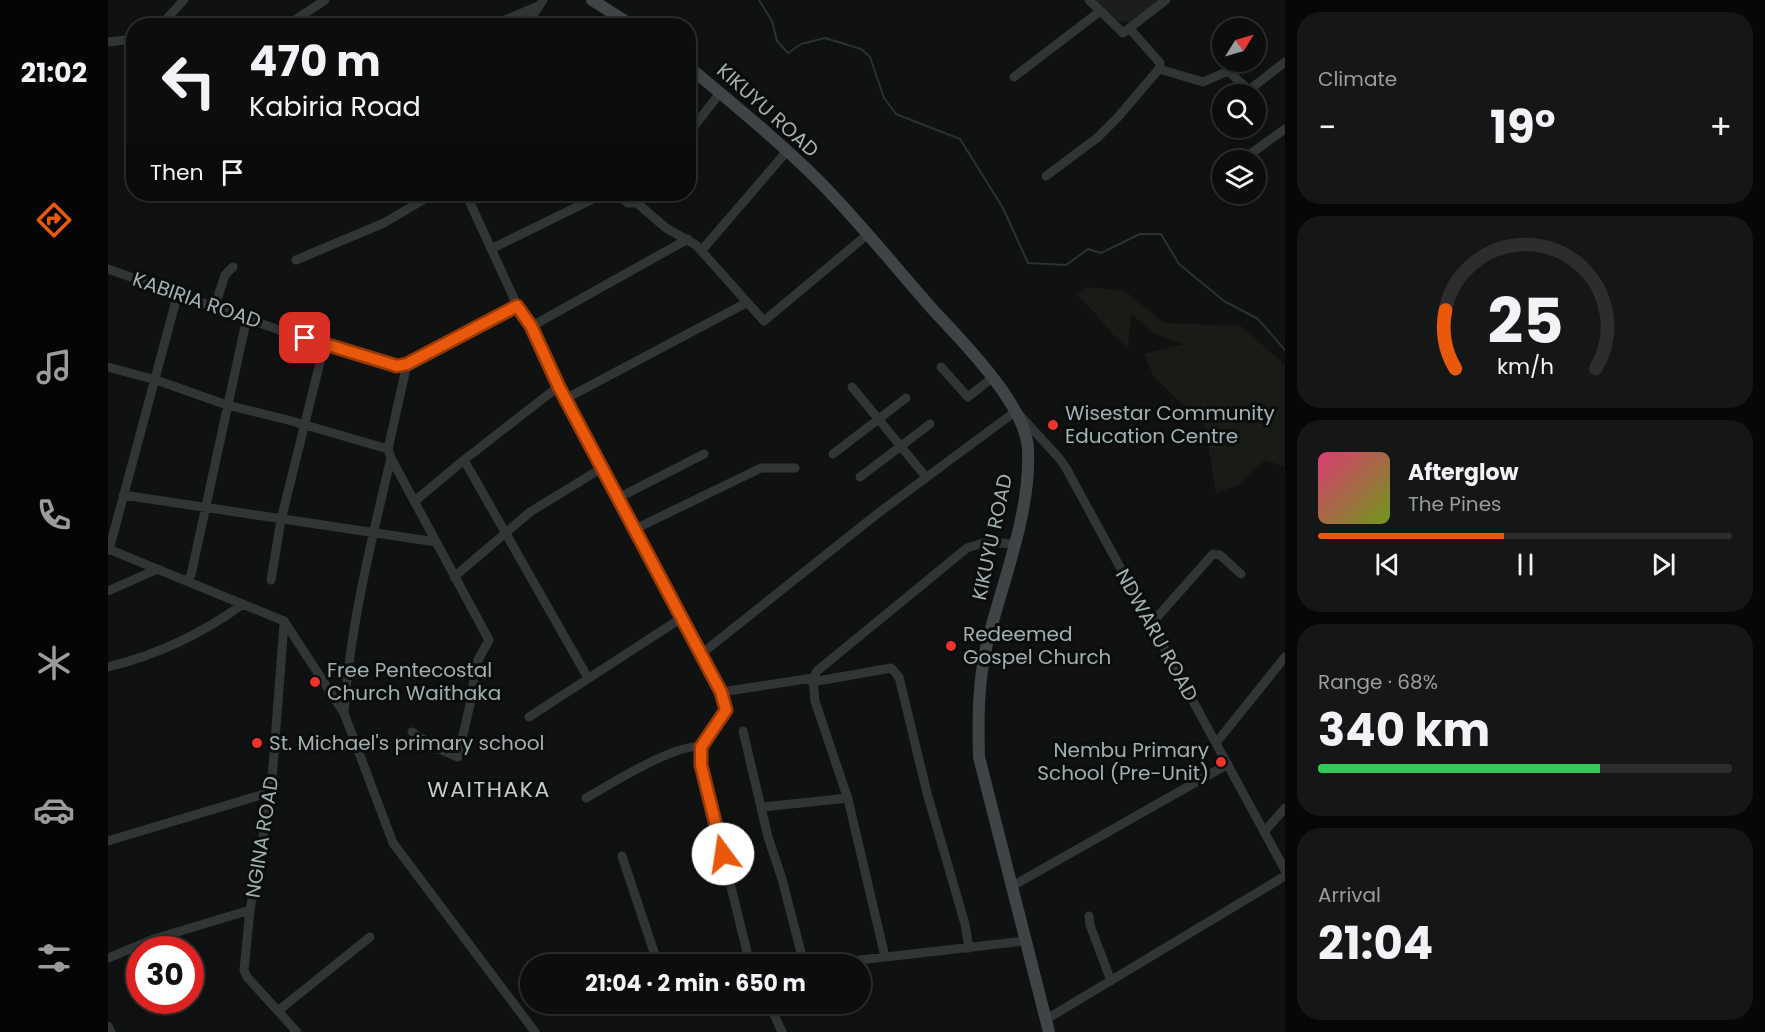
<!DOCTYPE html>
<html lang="en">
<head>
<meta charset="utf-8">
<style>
  :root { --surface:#0c0d0d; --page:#151616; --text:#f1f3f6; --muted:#9a9c9d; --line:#2c2d2e; --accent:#ea580c }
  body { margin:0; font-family:Poppins,sans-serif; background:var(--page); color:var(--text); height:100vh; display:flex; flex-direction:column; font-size:22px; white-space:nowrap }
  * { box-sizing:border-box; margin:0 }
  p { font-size:20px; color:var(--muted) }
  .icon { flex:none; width:33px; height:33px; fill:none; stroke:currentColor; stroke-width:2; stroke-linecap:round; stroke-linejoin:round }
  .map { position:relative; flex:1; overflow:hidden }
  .details { display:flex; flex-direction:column; gap:12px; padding:12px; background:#070707; width:480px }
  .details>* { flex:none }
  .banner { position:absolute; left:18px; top:18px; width:570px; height:183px; border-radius:24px; box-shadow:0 3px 9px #0003,0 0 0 2px var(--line); background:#0c0d0d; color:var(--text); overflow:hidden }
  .needle { width:39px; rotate:53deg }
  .controls { position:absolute; left:1104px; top:18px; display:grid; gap:12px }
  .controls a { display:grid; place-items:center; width:54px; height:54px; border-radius:50%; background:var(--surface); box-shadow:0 3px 9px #0003,0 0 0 2px var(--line); font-size:30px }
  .speed { position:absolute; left:18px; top:936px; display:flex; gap:12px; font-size:30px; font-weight:700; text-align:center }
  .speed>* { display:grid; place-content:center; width:78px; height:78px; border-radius:50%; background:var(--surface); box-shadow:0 3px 9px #0003,0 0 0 2px var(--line); line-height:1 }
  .speed .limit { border:9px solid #d22; background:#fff; color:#111 }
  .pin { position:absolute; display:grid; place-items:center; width:51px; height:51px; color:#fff; margin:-26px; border-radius:12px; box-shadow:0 3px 9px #0006 }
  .me { position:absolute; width:66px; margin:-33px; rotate:346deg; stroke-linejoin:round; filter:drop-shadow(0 0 4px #0008) }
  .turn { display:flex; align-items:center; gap:21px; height:126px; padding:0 24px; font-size:27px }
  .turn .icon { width:78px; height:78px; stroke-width:2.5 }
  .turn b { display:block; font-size:42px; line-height:51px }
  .then { display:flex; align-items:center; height:57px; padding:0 24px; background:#0003; gap:12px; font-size:22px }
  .big { font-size:45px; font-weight:700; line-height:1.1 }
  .details .widget { flex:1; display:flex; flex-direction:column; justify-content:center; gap:9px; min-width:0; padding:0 21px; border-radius:24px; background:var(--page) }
  .details .dial { align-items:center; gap:0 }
  .dial svg { height:156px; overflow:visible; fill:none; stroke:var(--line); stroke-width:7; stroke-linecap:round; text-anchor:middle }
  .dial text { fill:var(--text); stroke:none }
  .song { display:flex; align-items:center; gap:18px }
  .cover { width:72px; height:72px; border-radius:9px; background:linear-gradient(135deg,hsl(340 70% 55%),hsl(80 70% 35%)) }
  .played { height:6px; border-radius:3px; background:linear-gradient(90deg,var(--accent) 45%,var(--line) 45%) }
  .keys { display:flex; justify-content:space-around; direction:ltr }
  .heat { display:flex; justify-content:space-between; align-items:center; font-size:33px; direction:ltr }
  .charge { height:9px; border-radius:4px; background:linear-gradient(90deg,#34c759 68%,var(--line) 0) }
  .trip { position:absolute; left:412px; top:954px; width:351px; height:60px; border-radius:30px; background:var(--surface); box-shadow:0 3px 9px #0003,0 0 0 2px var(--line); font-weight:700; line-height:60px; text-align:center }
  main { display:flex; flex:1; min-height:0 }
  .dock { display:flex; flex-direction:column; width:108px; justify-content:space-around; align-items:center; background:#050505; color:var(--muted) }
  .dock .icon { width:42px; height:42px }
  .dock .current { color:var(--accent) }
  .dock b { font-size:27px; color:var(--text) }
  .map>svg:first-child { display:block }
  .built { fill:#1c1d1e }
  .green { fill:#191c16 }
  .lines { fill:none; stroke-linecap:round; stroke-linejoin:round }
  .stream { stroke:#273432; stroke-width:2 }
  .minor { stroke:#313536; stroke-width:9 }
  .secondary { stroke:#3f4546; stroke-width:12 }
  .route-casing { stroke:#983908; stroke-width:15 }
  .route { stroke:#ea580c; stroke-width:10 }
  .poi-dot { fill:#ed332c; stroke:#0b0c0c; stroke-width:2 }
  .labels { text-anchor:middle; stroke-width:6; stroke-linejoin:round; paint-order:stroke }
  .street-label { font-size:20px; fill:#a1b1b2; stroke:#0b0c0c }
  .poi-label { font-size:20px; fill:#a1b1b2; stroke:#0b0c0c; text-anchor:start }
  .quarter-label { font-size:22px; letter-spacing:1.5px; fill:#c2cdce; stroke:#0b0c0c }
</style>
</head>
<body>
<main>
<nav class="dock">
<b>21:02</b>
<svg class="icon current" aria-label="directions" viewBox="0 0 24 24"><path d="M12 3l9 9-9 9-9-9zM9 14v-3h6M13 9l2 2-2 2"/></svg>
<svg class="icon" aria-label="music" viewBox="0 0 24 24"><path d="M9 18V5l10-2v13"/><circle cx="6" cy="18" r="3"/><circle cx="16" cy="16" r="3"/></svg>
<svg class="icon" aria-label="phone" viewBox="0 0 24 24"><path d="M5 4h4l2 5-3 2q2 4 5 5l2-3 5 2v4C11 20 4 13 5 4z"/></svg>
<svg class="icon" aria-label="climate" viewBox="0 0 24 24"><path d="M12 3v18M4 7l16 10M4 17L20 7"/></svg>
<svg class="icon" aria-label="car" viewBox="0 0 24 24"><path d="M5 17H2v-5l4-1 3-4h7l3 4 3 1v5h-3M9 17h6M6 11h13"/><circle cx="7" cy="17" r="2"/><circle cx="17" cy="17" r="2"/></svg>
<svg class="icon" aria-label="filters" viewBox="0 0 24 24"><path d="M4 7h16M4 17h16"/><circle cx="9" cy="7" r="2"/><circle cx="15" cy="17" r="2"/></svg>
</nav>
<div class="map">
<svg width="1177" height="1032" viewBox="0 0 1177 1032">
  <rect width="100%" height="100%" fill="#101111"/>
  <path class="built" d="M987,0H1054L1024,23L1003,20Z"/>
  <path class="green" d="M979,287L1017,291L1056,323L1133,326L1177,365V467L1157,460L1130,485L1108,493L1097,426L1046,377L1036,354L1076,344L1047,334L1023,314L1020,347C998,333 989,310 968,295Z"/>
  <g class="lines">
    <path class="stream" d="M651,0L664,21L669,41L680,53L693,44L717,38L753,49L762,57L776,98L788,114L852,139L895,208L920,263L958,265L980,249L993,253L1032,234H1053L1071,264L1116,301L1150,319L1177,350"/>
    <path class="minor" d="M981,0L1015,33L1058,0
      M52,26L76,0
      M178,26L217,0
      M383,26L428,7
      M418,26L435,0
      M0,42L26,39
      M1051,69L1095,82L1120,71L1141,90L1177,62
      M906,77L991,12
      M580,134L612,93
      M1134,160L1177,129
      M938,176L989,138L1010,117L1051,69L1052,63L1022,29
      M358,194L409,305L424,326L451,386L613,692L618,709L593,747V765L642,964
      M509,194L520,203H529L558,228L588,245L656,321L760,234
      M385,248L495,194
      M594,250L679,151
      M188,260L276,223L325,194
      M0,269L216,346L289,366L299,364L409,305
      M107,306L117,275L125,267
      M424,326L580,239
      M0,367L48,380L119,405L180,420L280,449
      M833,367L860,397L884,378
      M451,386L356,460L480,678
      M744,387L818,477
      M459,398L638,303
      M725,454L798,398
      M283,458L381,640L368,664L363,700L350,757L329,748L304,732
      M752,477L822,424
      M15,495L328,542
      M510,498L596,454
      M307,501L356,460
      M527,529L653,468H687
      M0,549L176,621L236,713L285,843L427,1032
      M1,550L70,293
      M346,577L422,512L494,468
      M163,580L173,520L216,346
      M79,581L83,575L139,317
      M0,591L50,569
      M176,624L163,792L142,910L136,970L139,977L189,1032
      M1043,624L1105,554L1112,555L1133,574
      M593,654L769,514L908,411L951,458L958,468L1177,870
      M0,667C49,655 95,633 135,604
      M705,679L707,701L740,799L777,957
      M704,682L783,668L791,677L819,793L857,924L861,948
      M613,692L705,678L709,671L859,548L878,542L905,544
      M236,713C242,627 263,542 283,458L280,449L299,364
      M421,717L575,617
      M635,731L660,837L674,879L696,964
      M1108,743L1177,657
      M478,798C501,785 570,742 593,747
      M655,807L740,798
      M1156,832L1177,808
      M0,841L163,792
      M514,856L550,964
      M906,885L1120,764
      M981,916L982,925L1003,981
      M0,958L46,939L142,910
      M717,964L917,941
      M62,1000L63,1003
      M634,1004H644
      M661,1004L674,1032
      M171,1010L262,937
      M937,1020L1177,876
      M0,1026L3,1032"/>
    <path class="secondary" d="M484,0L525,26
      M580,66C625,104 671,141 713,183C753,224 789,269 827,312C856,343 918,406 920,449C923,516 893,584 878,648C870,684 870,720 871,757L941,1032"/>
  </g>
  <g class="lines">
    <g class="route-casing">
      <path id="route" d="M197,338L289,366L299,364L409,306L423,326L451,387L613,692L618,710L593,747V765L615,854"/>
    </g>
    <use href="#route" class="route"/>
  </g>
  <g class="poi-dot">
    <circle cx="945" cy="425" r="6"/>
    <circle cx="843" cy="646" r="6"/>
    <circle cx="207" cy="682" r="6"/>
    <circle cx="149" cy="743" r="6"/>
    <circle cx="1113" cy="762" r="6"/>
  </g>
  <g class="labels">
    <g class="street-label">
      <text transform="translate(660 110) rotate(42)" y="7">KIKUYU ROAD</text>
      <text transform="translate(89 300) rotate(19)" y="7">KABIRIA ROAD</text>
      <text transform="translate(884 537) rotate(-78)" y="7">KIKUYU ROAD</text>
      <text transform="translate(1049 635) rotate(61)" y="7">NDWARU ROAD</text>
      <text transform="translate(154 837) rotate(-81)" y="7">NGINA ROAD</text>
    </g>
    <g class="poi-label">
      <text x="957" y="420">Wisestar Community<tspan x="957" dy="23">Education Centre</tspan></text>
      <text x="855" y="641">Redeemed<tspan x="855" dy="23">Gospel Church</tspan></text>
      <text x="219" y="677">Free Pentecostal<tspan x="219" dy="23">Church Waithaka</tspan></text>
      <text x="161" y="750">St. Michael's primary school</text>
      <text x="1101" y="757" text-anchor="end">Nembu Primary<tspan x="1101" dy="23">School (Pre-Unit)</tspan></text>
    </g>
    <g class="quarter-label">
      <text x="381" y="797">WAITHAKA</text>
    </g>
  </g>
</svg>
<div class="controls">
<a><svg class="needle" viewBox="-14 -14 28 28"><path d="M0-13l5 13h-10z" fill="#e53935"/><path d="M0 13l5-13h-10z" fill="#9a9c9d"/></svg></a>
<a><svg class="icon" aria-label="search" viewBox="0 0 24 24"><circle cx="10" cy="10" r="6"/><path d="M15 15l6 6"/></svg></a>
<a><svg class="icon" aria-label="layers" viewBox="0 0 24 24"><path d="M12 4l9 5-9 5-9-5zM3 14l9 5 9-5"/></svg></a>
</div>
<div class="speed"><div class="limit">30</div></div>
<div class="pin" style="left:197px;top:338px;background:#d93025"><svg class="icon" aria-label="arrive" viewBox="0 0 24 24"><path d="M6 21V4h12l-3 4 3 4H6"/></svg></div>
<svg class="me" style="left:615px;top:854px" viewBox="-20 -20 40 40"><circle r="19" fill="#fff"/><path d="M0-13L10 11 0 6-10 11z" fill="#ea580c"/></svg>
<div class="trip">21:04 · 2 min · 650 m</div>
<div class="banner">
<div class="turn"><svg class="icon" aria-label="left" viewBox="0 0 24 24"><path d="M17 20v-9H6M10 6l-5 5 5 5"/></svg><div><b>470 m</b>Kabiria Road</div></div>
<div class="then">Then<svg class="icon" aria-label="arrive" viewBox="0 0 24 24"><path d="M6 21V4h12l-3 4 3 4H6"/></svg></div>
</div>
</div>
<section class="details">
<div class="widget"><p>Climate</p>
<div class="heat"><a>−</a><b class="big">19°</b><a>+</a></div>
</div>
<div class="widget dial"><svg viewBox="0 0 100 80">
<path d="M14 69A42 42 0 1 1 86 69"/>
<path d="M14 69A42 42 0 0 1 9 39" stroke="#ea580c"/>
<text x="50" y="56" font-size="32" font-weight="700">25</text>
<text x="50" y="72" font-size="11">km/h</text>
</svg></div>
<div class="widget">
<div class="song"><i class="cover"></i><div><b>Afterglow</b><p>The Pines</p></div></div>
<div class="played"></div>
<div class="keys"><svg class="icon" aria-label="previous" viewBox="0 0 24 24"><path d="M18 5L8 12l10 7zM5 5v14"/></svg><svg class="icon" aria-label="pause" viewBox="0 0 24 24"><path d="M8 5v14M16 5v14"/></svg><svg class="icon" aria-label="next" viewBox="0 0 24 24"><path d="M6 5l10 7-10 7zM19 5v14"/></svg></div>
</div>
<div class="widget"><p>Range · 68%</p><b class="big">340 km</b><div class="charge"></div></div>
<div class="widget"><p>Arrival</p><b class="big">21:04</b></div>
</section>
</main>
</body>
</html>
